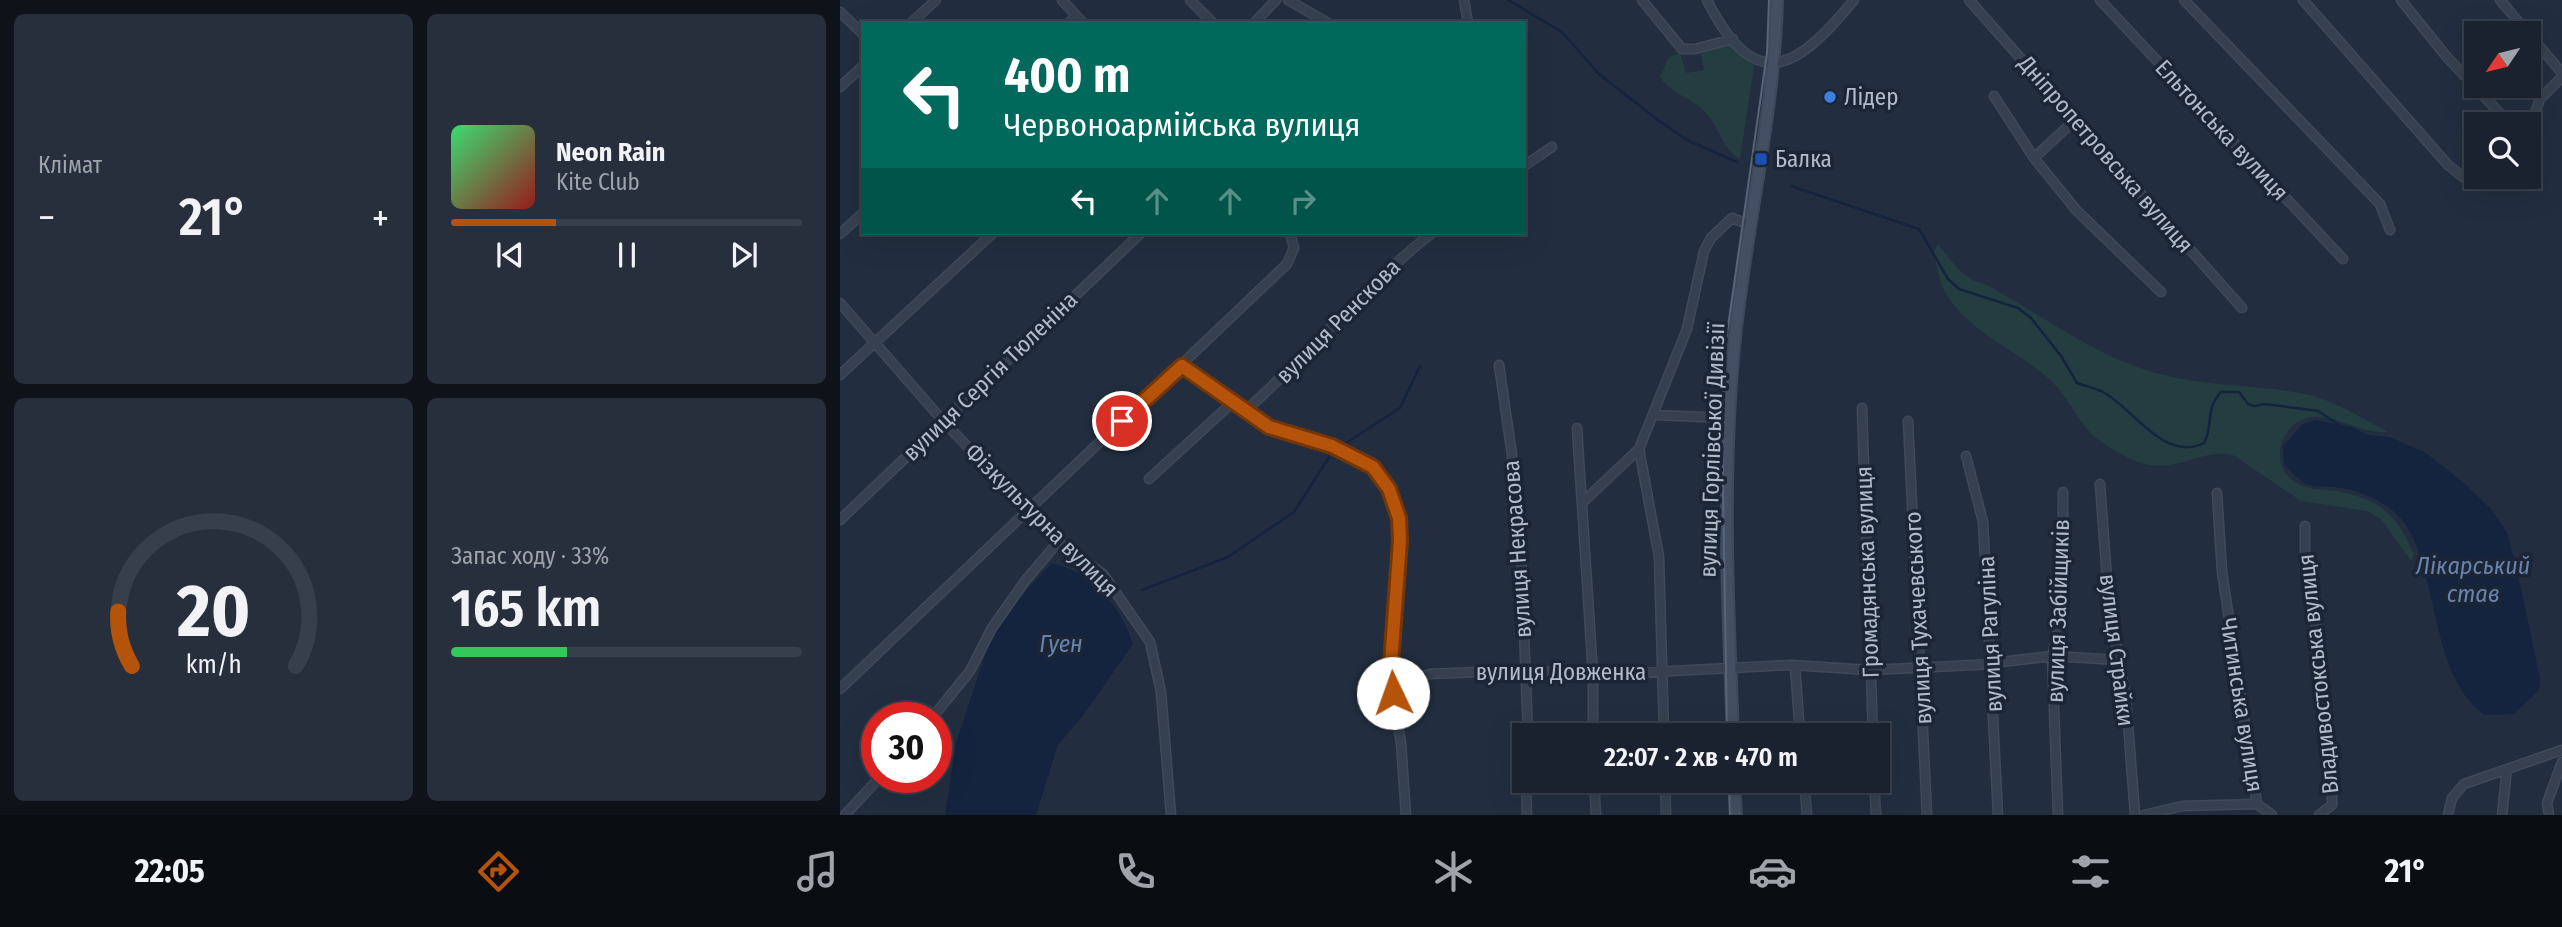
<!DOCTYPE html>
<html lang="uk">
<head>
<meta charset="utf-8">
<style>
  :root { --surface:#1a2230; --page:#272f3c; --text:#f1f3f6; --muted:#9fa4ab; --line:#383f4c; --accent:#b45309 }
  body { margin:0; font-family:"Fira Sans Condensed",sans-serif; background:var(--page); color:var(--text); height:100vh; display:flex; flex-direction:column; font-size:26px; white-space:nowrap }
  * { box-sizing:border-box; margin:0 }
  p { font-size:23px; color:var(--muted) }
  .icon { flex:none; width:38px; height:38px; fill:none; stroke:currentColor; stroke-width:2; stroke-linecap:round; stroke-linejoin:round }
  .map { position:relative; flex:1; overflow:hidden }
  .details { display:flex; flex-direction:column; gap:14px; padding:14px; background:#0e131a; width:840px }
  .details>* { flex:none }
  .banner { position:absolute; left:21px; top:21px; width:665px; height:214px; border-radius:0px; box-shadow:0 7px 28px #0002,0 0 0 2px var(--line); background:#00695c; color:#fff; overflow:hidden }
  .needle { width:46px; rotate:235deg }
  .fabs { position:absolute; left:1624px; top:21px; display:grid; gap:14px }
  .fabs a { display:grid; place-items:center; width:77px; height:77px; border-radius:0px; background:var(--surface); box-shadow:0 7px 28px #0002,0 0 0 2px var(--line); font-size:35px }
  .speed { position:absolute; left:21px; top:702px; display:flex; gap:14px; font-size:35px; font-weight:700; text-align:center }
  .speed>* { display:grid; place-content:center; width:91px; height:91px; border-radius:50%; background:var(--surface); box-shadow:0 7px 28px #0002,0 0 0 2px var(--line); line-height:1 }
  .speed .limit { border:10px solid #d22; background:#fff; color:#111 }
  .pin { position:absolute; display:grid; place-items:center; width:60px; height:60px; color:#fff; margin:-30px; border:4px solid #fff; border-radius:50%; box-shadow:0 2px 7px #0007 }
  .me { position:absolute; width:77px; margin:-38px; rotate:357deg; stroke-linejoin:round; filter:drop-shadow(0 0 5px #0008) }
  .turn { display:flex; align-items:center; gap:24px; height:147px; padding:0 28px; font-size:32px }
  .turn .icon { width:91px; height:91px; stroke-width:2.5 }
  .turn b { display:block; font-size:49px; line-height:60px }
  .lanes { display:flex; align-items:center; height:66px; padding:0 28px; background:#0003; justify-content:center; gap:35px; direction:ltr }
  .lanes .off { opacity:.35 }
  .big { font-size:52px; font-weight:600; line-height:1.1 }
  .details .widget { flex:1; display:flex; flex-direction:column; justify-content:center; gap:10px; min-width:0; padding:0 24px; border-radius:10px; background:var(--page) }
  .details .dial { align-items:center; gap:0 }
  .dial svg { height:182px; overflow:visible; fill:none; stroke:var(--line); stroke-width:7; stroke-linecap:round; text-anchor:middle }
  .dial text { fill:var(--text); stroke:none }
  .song { display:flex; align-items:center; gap:21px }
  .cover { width:84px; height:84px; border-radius:10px; background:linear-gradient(135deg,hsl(140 70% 55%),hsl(0 70% 35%)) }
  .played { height:7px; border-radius:4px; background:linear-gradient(90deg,var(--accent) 30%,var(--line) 30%) }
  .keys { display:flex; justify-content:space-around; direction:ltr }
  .heat { display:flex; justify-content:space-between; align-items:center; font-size:38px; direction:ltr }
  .charge { height:10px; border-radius:5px; background:linear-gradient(90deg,#34c759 33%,var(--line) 0) }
  .details .tiles { flex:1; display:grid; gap:14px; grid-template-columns:repeat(2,1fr) }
  .trip { position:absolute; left:672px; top:723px; width:378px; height:70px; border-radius:0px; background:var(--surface); box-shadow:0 7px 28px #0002,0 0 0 2px var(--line); font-weight:600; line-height:70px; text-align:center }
  .dock { display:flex; height:112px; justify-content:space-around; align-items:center; background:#0a0e13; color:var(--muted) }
  .dock .icon { width:49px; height:49px }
  .dock .active { color:var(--accent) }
  .dock b { font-size:32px; color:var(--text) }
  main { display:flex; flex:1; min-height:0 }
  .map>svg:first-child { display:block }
  .green { fill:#243d41 }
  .water { fill:#14243f }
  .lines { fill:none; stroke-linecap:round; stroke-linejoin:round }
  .stream { stroke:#14243f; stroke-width:2.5 }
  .street-casing { stroke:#3f4959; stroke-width:11 }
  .secondary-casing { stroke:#3f4959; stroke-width:14 }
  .street { stroke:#364050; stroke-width:8 }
  .secondary { stroke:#444f63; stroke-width:10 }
  .tram { stroke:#586477; stroke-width:2 }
  .route-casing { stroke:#753606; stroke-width:18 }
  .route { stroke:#b45309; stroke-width:12 }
  .shop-dot { fill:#3f7fe0; stroke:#1b2535; stroke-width:2.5 }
  .transit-dot { fill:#1a4fb4; stroke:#1b2535; stroke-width:2.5 }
  .labels { text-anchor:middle; stroke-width:7; stroke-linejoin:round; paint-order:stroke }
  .poi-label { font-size:23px; fill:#b2bbcb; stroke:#1b2535; text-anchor:start }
  .street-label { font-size:23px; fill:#b2bbcb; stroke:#1b2535 }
  .water-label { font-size:24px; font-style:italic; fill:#6884ad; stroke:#1b2535 }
</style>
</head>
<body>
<main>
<section class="details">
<div class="tiles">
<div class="widget"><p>Клімат</p>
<div class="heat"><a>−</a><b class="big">21°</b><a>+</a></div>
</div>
<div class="widget">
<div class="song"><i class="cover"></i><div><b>Neon Rain</b><p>Kite Club</p></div></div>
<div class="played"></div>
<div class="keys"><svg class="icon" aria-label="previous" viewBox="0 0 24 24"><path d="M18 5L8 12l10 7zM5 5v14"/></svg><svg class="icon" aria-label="pause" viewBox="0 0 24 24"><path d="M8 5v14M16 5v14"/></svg><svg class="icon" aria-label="next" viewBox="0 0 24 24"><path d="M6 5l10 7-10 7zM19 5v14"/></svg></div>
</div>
<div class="widget dial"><svg viewBox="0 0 100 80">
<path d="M14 69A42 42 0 1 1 86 69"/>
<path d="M14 69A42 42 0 0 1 8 45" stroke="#b45309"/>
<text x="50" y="56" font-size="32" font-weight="700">20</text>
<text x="50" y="72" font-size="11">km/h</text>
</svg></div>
<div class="widget"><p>Запас ходу · 33%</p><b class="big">165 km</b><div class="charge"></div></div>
</div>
</section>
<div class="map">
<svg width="1722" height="815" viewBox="0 0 1722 815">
  <rect width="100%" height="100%" fill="#222e40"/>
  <path class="green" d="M883,40L914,66L900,159C880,147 880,126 864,111C850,97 831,94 820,77L829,57L840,53L846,73L864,70L861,54Z
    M1098,244L1118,269L1132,280L1149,286C1203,316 1256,356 1316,373C1365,387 1416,384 1465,394C1494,400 1522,418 1548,432C1523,434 1501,417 1475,417C1445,417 1427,458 1451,479C1467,492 1482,488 1501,492C1542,500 1559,518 1574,555L1571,561L1541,519L1527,511L1461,501L1393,455C1364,448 1338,472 1305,464C1286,459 1259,443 1246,428C1233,411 1224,391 1207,377C1175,349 1133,334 1108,297C1099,283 1097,267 1094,251Z"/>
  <path class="water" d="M1475,420L1512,427L1528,435L1550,437L1586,453L1623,482L1653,511L1667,533L1678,573L1700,679L1699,690L1674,714L1645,715C1590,677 1599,574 1565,524C1551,504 1524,492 1501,488C1490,486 1479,488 1469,485C1460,483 1451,471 1444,465L1443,446L1463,424Z
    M212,563C254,574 279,603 293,644L245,713L218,745L196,815H105L116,743L150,640L181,596Z"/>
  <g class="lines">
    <path class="stream" d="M668,0L722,32L759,74L819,121L847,140L897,162
      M951,186L1079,229L1108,279L1119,289L1178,308L1191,318L1221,356L1237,383C1245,386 1255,388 1263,392C1292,407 1324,463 1364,443C1374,425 1364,411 1381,392H1399L1408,404L1414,406L1425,404L1478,411L1501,426
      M503,445L560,408L580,366
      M302,590L388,557L454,512L489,457"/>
    <g class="street-casing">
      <path id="street" d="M222,0L243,23
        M350,0L373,23
        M448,0L488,23
        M624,0L628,23
        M802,0L842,49H855L893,39
        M867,0C916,98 958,68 1014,0
        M1129,0L1402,308
        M1260,0L1503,259
        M1344,0L1540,204L1550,230
        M1463,0L1608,165L1627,180L1636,175
        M1561,0L1606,56L1670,124
        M1660,0L1688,33
        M0,12L23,34
        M71,23L96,0
        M229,23L236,16
        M414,23L436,0
        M1689,34L1722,73
        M0,87L23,66
        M1154,96L1194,158L1237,211L1321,292
        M1684,124L1693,118L1700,99L1722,77
        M1194,158L1236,119
        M684,166L712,147
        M0,234L23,213
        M0,303L104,422L222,545L263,574L310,642L321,692L331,815
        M659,365L672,455L673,493L680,526L688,735
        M342,366L429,427L492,446L533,467L549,489L559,518L560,541L550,676L561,743L566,815
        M0,375L153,233
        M1022,408L1033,735
        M405,411C470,354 524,286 592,233
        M813,415L890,418
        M1068,421L1087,815
        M737,428L753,675V735
        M1126,456L1143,522L1158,815
        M309,479L393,402
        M1260,484L1269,606L1286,697L1295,815
        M743,502L799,449
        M0,520L301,233
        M1465,526V572L1479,639L1492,785V805L1479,815
        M955,666L960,735
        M552,679L568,680L590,674L685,670L753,675L951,665L1030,670L1135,665L1212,656L1278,660
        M0,689L447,264L454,248L450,233
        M92,718L130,671L152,628L185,581L219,541
        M824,735L819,557L799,449L847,329L864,251L871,238L892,218L910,225
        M686,780L687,815
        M754,780L756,815
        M825,780L826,815
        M964,780L967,815
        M1034,780L1036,815
        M1417,804L1432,815
        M5,815L40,777
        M1218,815L1212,656C1228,604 1222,545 1223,492
        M1304,815L1342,806L1417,804L1382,572L1377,493
        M1608,815L1612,798L1624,784L1722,750
        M1662,815L1667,769
        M1709,815L1707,803L1722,762"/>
    </g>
    <g class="secondary-casing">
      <path id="secondary" d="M893,735C888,610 882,483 893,358C903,238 934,120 937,0
        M894,780L896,815"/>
    </g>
    <use href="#street" class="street"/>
    <use href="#secondary" class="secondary"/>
    <path class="tram" d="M887,735L882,418L885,348L927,53L929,0
      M889,780L890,815"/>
  </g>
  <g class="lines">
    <g class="route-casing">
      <path id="route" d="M282,421L342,366L429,427L492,446L533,467L549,489L559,518L560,541L550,676L553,693"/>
    </g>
    <use href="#route" class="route"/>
  </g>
  <circle class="shop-dot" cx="990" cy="97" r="7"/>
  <rect class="transit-dot" x="914" y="152" width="14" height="14" rx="3.5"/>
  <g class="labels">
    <g class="poi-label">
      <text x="1004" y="105">Лідер</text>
      <text x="935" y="167">Балка</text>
    </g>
    <g class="street-label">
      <text transform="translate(1382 130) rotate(47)" y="8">Ельтонська вулиця</text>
      <text transform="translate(1266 154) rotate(49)" y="8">Дніпропетровська вулиця</text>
      <text transform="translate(498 321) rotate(-45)" y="8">вулиця Ренскова</text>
      <text transform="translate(150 376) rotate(-44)" y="8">вулиця Сергія Тюленіна</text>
      <text transform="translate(872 450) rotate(-88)" y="8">вулиця Горлівської Дивізії</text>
      <text transform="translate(202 520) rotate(45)" y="8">Фізкультурна вулиця</text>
      <text transform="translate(677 549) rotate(-94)" y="8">вулиця Некрасова</text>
      <text transform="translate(1027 572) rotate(-92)" y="8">Громадянська вулиця</text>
      <text transform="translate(1218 611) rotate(-88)" y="8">вулиця Забійщиків</text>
      <text transform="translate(1078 618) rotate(-93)" y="8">вулиця Тухачевського</text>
      <text transform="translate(1150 634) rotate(-93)" y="8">вулиця Рагуліна</text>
      <text transform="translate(1277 650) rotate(83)" y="8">вулиця Страйки</text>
      <text x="721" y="680">вулиця Довженка</text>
      <text transform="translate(1478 674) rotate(-96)" y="8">Владивостокська вулиця</text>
      <text transform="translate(1402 705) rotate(81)" y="8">Читинська вулиця</text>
    </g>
    <g class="water-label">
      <text x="1633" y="574">Лікарський<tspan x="1633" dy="28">став</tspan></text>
      <text x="221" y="652">Гуен</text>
    </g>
  </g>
</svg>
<div class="fabs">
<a><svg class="needle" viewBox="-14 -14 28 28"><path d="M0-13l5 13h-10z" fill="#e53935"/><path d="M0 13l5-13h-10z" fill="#9fa4ab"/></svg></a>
<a><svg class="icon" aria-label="search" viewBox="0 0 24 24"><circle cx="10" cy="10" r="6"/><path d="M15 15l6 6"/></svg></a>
</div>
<div class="speed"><div class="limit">30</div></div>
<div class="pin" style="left:282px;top:421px;background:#d93025"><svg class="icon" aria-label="arrive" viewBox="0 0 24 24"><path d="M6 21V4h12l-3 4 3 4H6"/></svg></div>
<svg class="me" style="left:553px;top:693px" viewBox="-20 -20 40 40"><circle r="19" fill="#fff"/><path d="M0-13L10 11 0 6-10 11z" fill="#b45309"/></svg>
<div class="trip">22:07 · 2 хв · 470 m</div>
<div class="banner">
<div class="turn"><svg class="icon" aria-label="left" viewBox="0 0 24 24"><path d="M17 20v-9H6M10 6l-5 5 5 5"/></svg><div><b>400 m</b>Червоноармійська вулиця</div></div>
<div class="lanes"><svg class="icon" aria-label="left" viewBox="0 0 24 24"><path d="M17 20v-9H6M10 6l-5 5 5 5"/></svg><svg class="icon off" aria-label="ahead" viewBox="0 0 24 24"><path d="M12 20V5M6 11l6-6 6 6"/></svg><svg class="icon off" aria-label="ahead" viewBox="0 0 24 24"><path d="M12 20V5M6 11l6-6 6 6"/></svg><svg class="icon off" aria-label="right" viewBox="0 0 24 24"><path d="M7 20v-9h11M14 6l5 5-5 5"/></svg></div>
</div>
</div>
</main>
<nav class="dock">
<b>22:05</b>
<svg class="icon active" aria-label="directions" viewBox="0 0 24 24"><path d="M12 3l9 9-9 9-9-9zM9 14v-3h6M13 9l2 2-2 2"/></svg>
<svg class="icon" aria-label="music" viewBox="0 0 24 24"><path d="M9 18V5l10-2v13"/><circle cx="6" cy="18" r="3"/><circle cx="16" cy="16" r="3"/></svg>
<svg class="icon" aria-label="phone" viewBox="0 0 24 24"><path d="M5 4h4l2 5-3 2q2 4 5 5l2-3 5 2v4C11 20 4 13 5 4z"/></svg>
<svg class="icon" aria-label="climate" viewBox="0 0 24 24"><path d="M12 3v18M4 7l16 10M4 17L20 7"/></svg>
<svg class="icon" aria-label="car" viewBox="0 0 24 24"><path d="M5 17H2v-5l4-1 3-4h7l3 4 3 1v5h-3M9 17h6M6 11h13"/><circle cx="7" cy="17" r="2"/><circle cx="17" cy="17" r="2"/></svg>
<svg class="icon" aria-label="filters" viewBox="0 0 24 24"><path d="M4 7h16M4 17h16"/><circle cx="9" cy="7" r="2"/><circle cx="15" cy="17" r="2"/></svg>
<b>21°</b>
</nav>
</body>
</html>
